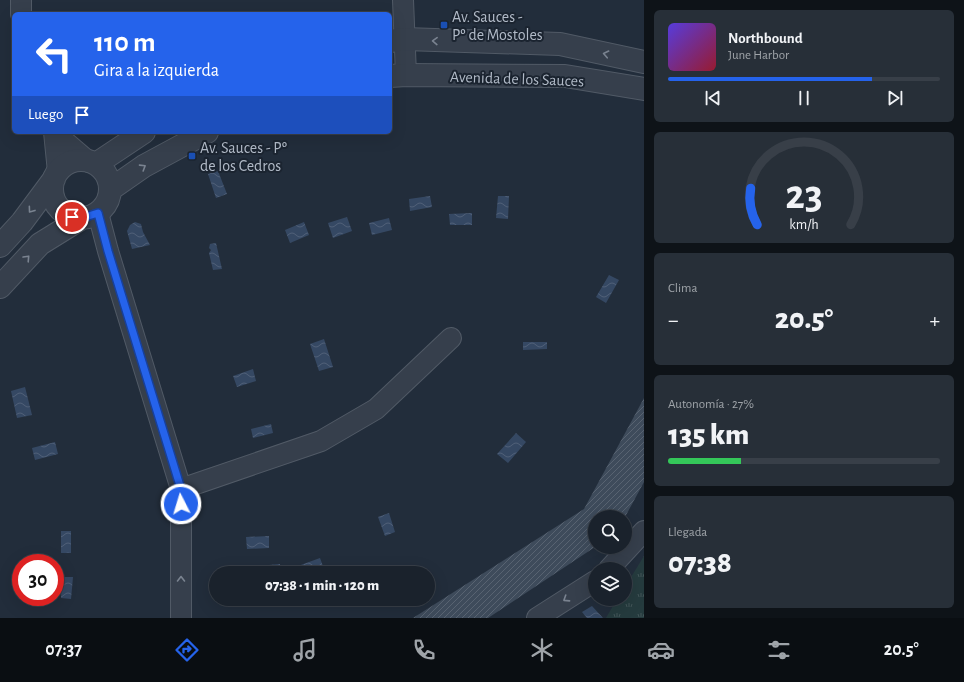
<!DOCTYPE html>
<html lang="es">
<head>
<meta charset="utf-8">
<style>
  :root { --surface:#1a222c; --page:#272f38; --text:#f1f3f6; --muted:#9fa4a9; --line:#383f48; --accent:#2563eb }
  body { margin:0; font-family:"Alegreya Sans",sans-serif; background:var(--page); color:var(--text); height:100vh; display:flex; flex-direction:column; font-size:15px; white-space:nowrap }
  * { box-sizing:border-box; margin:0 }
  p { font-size:13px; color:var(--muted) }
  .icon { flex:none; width:22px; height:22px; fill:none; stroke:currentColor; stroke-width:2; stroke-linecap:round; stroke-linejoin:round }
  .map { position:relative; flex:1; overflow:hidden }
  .side { display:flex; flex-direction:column; gap:10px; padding:10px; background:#0e1318; width:320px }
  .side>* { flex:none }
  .guide { position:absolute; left:12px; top:12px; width:380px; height:122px; border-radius:6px; box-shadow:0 4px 16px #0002,0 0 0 1px var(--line); background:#2563eb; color:#fff; overflow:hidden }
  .buttons { position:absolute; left:588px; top:510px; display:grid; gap:8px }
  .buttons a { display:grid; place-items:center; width:44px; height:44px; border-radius:50%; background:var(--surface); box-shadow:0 4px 16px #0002,0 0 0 1px var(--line); font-size:20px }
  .speed { position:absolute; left:12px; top:554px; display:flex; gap:8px; font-size:20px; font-weight:700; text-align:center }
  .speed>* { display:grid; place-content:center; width:52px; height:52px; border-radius:50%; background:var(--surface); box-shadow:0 4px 16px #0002,0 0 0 1px var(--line); line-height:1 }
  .speed .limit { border:6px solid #d22; background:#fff; color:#111 }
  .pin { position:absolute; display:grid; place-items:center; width:34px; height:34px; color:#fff; margin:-17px; border:2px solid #fff; border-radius:50%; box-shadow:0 1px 4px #0007 }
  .me { position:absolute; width:44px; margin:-22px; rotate:355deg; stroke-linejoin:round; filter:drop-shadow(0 0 3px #0008) }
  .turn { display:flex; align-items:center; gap:14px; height:84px; padding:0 16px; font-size:18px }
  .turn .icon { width:52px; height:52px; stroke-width:2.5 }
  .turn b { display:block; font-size:28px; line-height:34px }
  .then { display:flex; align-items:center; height:38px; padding:0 16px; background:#0003; gap:8px; font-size:15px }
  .big { font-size:30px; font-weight:800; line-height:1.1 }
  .side .tile { flex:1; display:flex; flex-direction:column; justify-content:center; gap:6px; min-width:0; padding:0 14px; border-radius:6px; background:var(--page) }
  .side .dial { align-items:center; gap:0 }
  .dial svg { height:104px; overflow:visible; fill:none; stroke:var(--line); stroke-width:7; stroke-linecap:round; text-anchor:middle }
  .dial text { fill:var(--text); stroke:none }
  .song { display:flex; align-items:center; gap:12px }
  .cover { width:48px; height:48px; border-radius:6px; background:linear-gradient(135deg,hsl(250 70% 55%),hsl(350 70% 35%)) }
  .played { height:4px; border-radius:2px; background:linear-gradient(90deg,var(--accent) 75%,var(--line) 75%) }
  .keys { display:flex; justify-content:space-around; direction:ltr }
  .heat { display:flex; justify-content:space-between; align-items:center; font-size:22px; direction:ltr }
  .charge { height:6px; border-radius:3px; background:linear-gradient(90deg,#34c759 27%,var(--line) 0) }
  .trip { position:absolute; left:209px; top:566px; width:226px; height:40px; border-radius:20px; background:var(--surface); box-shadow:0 4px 16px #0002,0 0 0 1px var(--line); font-weight:800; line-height:40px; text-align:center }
  .dock { display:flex; height:64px; justify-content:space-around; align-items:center; background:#0a0e12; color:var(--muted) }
  .dock .icon { width:28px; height:28px }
  .dock .active { color:var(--accent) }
  .dock b { font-size:18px; color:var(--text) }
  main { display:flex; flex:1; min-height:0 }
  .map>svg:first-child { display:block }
  .grass { fill:url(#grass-tufts) }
  .water { fill:url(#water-waves) }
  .building { fill:url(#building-hatch) }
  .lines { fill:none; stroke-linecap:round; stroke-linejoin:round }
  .minor-casing { stroke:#515a66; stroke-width:22 }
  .tertiary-casing { stroke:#515a66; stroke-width:24 }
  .minor { stroke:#363f4c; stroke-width:20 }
  .tertiary { stroke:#363f4c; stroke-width:22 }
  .oneway { stroke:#7a8390 }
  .route-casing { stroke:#184099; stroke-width:10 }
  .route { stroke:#2563eb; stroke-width:7 }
  .transit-dot { fill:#1a4fb4; stroke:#1b2430; stroke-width:1.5 }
  .labels { text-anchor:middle; stroke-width:4; stroke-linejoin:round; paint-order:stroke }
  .poi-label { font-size:16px; fill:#b1bac7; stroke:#1b2430; text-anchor:start }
  .street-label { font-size:16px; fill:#b1bac7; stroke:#1b2430 }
</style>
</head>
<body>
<main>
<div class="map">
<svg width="644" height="618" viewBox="0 0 644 618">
  <defs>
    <pattern id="grass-tufts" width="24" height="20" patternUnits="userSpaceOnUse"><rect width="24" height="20" fill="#253b3e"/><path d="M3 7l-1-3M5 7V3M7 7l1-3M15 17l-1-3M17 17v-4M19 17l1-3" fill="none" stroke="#425558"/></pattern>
    <pattern id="water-waves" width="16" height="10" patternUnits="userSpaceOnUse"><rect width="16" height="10" fill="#354863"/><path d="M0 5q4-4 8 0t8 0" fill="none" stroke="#506078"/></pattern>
    <pattern id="building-hatch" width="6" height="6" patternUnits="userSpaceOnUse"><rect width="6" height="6" fill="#3e4b5b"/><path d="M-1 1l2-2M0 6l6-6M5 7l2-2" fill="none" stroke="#586371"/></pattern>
  </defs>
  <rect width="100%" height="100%" fill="#222d3b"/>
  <path class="grass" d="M644,556V618H606L617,599H625V587Z"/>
  <path class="water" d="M218,171L227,194L216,198L208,174Z
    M430,196L432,207L410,211L409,199Z
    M498,196H509L508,219L496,218Z
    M472,213V225H450L449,214Z
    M347,217L352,231L333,238L328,223Z
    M389,218L392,230L372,235L369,223Z
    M135,222L141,224L143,232L150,245L132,249L127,231L130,225Z
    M304,222L309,235L290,243L285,230Z
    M216,243L222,269L213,270L209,253L211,250L209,248L210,244Z
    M609,275L619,280L606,303L596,297Z
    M324,339L333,367L319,371L310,344Z
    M523,342H547V349L523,350Z
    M253,369L256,381L237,387L233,376Z
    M25,387L32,415L17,418L11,391Z
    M271,424L273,433L253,438L251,429Z
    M516,433L526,442L508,463L497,454Z
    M55,442L58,454L35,460L32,448Z
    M389,513L395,532L385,536L378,517Z
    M61,531H71V553H61Z
    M269,536V548L247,549L246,537Z
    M320,558L324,569L312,573H301L298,566Z
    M280,564V573H269V565Z
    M62,577H73L71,599L61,598Z
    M592,606L603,618H587L582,612Z"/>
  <path class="building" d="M644,398V482L625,517H595V547L488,618H413L584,509Z"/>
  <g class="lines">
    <g class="minor-casing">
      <path id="minor" d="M21,0V14
        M403,0L406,75
        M54,132L89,162
        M54,132L58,172
        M98,213L108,251L181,489V618
        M181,489L321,441L376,409L451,338
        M609,569L644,531
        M537,618L595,581"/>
    </g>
    <g class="tertiary-casing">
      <path id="tertiary" d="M390,41L405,39L560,44L644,62
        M390,76L406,75L565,76L644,89
        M52 189a29 29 0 1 1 58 0a29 29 0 1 1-58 0Z
        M96,164L144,132
        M111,189L144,166L207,132
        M0,246L22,222L54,179
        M0,287L40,244L82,218"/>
    </g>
    <use href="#minor" class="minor"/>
    <use href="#tertiary" class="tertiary"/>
  </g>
  <defs><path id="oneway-chevron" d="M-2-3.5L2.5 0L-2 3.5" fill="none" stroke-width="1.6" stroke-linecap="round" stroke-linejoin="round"/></defs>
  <g class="oneway">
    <use href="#oneway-chevron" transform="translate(435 41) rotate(-178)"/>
    <use href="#oneway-chevron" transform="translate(606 54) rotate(-168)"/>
    <use href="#oneway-chevron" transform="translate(143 167) rotate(-32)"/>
    <use href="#oneway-chevron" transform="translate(31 210) rotate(126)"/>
    <use href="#oneway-chevron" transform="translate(27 258) rotate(-47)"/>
    <use href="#oneway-chevron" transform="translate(181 579) rotate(-90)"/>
    <use href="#oneway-chevron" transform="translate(566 599) rotate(147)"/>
  </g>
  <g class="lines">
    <g class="route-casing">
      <path id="route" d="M72,217L82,218L98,213L108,251L181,489V504"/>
    </g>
    <use href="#route" class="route"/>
  </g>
  <g class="transit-dot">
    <rect x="440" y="21" width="8" height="8" rx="2"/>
    <rect x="188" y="152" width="8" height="8" rx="2"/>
  </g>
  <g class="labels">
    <g class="poi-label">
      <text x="452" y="22">Av. Sauces -<tspan x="452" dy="18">Pº de Mostoles</tspan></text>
      <text x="200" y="153">Av. Sauces - Pº<tspan x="200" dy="18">de los Cedros</tspan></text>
    </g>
    <g class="street-label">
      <text transform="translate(517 78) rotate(2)" y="6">Avenida de los Sauces</text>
    </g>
  </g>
</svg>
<div class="buttons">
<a><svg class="icon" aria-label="search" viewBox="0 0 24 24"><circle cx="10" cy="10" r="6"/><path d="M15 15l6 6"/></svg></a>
<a><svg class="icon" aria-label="layers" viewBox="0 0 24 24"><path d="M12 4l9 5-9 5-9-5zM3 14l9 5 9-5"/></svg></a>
</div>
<div class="speed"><div class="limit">30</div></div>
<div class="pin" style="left:72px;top:217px;background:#d93025"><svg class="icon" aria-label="arrive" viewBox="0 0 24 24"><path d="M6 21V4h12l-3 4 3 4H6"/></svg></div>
<svg class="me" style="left:181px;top:504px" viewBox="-20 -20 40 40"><circle r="17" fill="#2563eb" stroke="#fff" stroke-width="3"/><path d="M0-11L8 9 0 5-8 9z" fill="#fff"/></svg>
<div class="trip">07:38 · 1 min · 120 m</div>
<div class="guide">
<div class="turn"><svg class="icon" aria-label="left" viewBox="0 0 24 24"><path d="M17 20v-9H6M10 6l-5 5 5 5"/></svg><div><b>110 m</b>Gira a la izquierda</div></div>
<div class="then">Luego<svg class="icon" aria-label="arrive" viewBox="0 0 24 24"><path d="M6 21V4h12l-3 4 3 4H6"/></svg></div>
</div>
</div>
<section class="side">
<div class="tile">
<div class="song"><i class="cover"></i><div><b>Northbound</b><p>June Harbor</p></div></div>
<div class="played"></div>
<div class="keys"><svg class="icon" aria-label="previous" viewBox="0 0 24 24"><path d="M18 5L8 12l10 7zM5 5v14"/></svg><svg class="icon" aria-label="pause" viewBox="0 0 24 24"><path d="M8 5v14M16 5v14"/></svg><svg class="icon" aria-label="next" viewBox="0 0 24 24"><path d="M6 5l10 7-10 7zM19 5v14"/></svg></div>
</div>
<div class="tile dial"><svg viewBox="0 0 100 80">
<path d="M14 69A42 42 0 1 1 86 69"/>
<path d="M14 69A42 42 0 0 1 9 41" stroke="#2563eb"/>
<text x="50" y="56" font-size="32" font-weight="700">23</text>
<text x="50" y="72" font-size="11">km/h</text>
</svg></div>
<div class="tile"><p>Clima</p>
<div class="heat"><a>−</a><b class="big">20.5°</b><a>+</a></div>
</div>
<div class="tile"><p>Autonomía · 27%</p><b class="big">135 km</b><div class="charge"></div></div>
<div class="tile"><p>Llegada</p><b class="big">07:38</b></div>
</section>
</main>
<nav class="dock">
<b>07:37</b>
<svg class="icon active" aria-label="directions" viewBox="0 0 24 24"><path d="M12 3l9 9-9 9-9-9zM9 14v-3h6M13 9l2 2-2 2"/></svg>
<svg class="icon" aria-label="music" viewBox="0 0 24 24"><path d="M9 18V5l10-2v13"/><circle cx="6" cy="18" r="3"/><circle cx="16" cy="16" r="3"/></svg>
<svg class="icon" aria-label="phone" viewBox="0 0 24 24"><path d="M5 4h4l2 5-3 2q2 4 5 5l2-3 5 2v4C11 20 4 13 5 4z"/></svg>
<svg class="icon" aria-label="climate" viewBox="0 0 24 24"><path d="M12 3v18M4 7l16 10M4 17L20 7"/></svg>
<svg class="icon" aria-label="car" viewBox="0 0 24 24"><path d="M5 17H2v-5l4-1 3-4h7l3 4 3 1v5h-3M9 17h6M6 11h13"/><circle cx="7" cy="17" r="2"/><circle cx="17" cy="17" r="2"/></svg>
<svg class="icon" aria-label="filters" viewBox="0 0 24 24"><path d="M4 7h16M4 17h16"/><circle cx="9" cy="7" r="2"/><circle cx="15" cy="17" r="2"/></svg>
<b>20.5°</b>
</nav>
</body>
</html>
